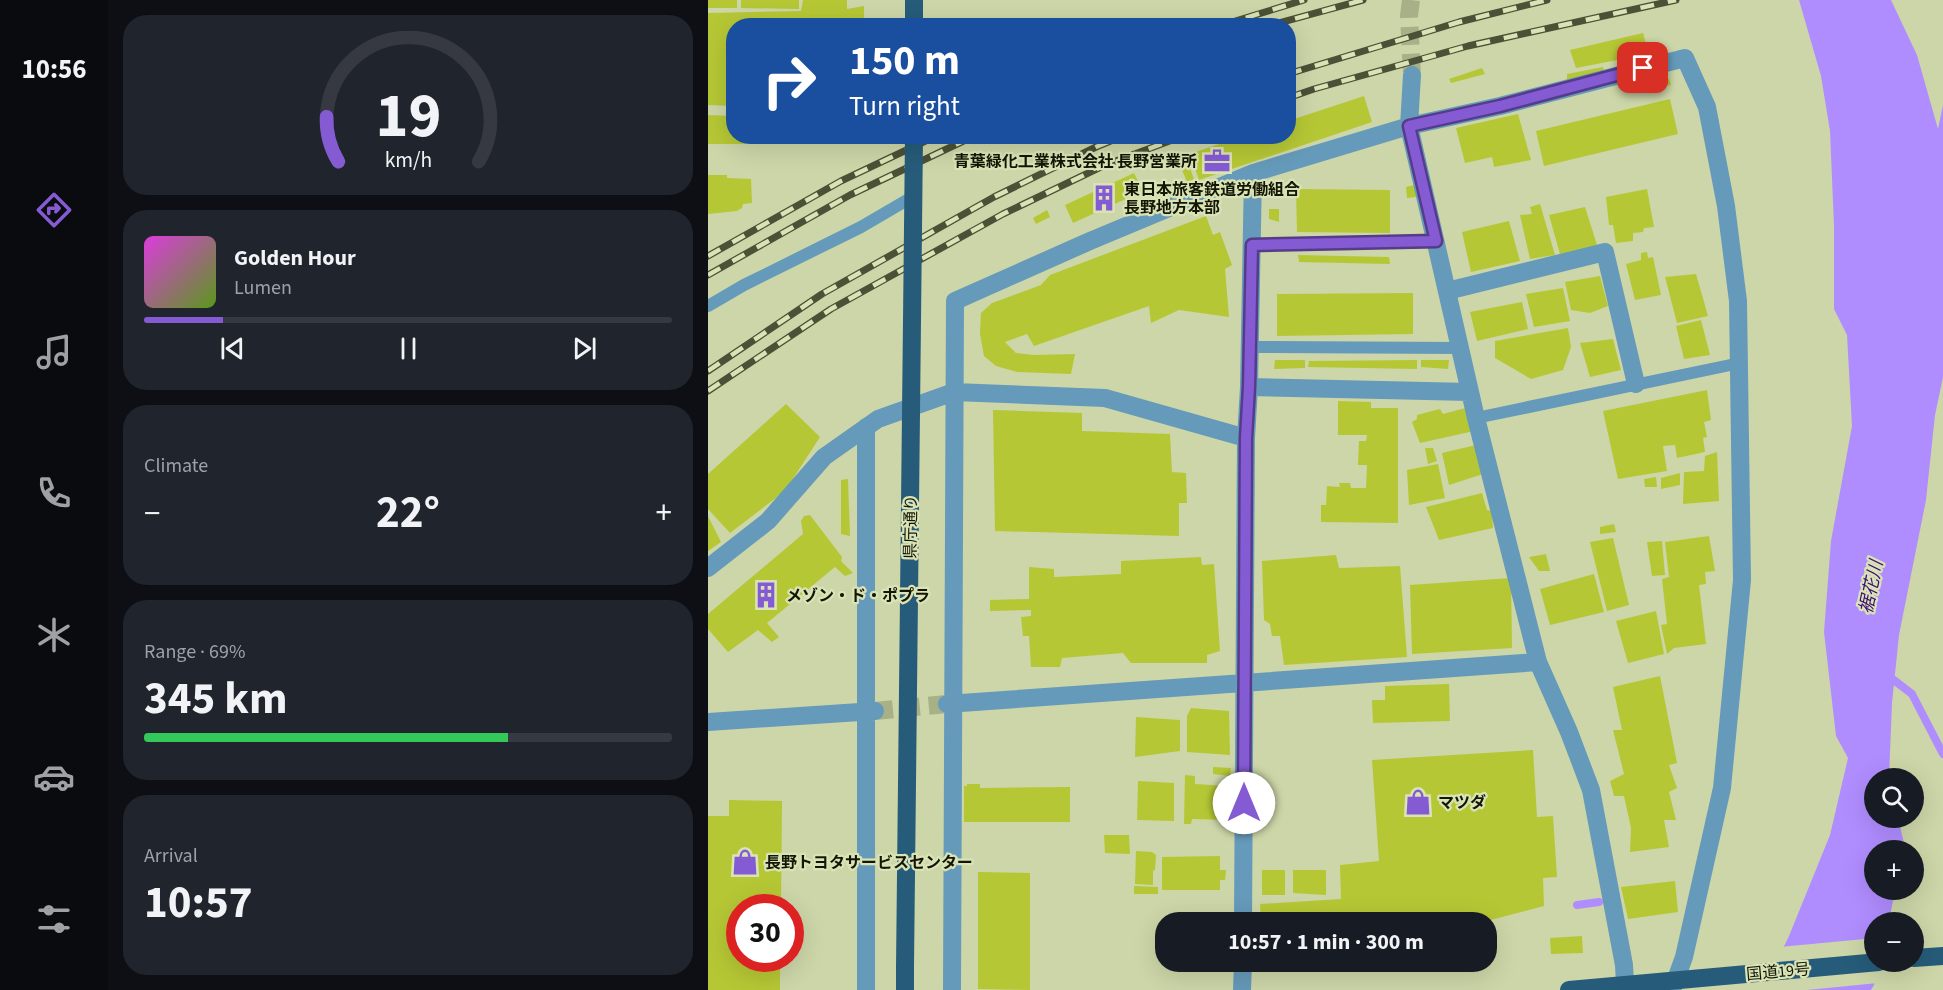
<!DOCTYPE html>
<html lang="en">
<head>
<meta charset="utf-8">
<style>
  :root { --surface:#171b24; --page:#20242c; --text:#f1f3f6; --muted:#9ea1a6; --line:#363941; --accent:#855bd4 }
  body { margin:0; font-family:"Source Sans 3","Noto Sans JP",sans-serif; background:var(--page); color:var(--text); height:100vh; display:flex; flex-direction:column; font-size:22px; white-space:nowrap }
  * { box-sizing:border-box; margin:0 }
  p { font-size:20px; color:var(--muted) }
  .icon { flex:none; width:33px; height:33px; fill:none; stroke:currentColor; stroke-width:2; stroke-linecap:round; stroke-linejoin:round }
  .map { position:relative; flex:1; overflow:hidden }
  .panel { display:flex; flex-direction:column; gap:15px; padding:15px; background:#0d0f14; width:600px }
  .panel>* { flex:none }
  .banner { position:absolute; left:18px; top:18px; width:570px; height:126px; border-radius:24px; box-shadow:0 6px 24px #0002; background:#1a4fa0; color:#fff; overflow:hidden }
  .fabs { position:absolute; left:1156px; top:768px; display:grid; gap:12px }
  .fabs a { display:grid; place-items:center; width:60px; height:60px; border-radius:50%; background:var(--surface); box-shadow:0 6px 24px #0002; font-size:30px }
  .speed { position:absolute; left:18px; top:894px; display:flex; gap:12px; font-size:30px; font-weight:700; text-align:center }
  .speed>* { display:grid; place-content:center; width:78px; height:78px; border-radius:50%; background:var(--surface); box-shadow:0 6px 24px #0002; line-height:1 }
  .speed .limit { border:9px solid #d22; background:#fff; color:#111 }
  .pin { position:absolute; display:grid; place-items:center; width:51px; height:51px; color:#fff; margin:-26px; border-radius:12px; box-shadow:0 3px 9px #0006 }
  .me { position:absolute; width:66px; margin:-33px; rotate:0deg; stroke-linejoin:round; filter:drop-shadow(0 0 4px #0008) }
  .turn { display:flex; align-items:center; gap:21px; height:126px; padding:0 24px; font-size:27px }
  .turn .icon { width:78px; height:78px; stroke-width:2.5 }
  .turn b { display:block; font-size:42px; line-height:51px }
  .big { font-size:45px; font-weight:700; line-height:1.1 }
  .panel .tile { flex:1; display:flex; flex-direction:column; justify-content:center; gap:9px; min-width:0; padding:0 21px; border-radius:24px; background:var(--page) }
  .panel .dial { align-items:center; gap:0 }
  .dial svg { height:156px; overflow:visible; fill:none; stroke:var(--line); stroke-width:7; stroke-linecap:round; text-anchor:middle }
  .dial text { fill:var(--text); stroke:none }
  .song { display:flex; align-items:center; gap:18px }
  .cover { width:72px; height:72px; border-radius:9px; background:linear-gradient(135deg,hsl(300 70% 55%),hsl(90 70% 35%)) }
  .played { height:6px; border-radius:3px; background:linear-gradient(90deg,var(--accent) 15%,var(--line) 15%) }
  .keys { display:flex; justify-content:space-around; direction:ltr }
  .heat { display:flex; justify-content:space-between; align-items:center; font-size:33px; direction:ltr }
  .charge { height:9px; border-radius:4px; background:linear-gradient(90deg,#34c759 69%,var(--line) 0) }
  .trip { position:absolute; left:447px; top:912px; width:342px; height:60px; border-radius:24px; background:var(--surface); box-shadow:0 6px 24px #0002; font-weight:700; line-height:60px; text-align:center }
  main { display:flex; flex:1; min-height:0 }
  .tabs { display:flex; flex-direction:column; width:108px; justify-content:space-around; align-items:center; background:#090b0e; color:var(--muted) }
  .tabs .icon { width:42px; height:42px }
  .tabs .current { color:var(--accent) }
  .tabs b { font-size:27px; color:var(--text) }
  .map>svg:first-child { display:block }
  .water { fill:#b08dff }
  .pier { fill:#cdd6a8 }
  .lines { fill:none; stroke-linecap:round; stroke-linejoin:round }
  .stream { stroke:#b08dff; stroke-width:8 }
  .building { fill:#b6c735 }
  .minor-tunnel { stroke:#a8b087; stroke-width:18; stroke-dasharray:18 9; stroke-linecap:butt }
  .service { stroke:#659aba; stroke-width:12 }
  .minor { stroke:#659aba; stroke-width:18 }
  .trunk { stroke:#265c7a; stroke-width:18 }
  .rail-casing { stroke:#4b5036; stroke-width:7 }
  .rail { stroke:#dae3b5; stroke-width:4.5; stroke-dasharray:14; stroke-linecap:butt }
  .trunk-bridge { stroke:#265c7a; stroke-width:18 }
  .route-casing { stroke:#563b8a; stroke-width:15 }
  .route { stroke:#855bd4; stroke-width:10 }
  .labels { text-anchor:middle; stroke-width:4.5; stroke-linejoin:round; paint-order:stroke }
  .poi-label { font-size:16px; font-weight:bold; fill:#131605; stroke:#dae3b5; text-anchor:start }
  .street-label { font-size:16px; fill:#131605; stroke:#dae3b5 }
  .water-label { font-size:18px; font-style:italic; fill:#3b0c73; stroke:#dae3b5 }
</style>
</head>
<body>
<main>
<nav class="tabs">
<b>10:56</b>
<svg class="icon current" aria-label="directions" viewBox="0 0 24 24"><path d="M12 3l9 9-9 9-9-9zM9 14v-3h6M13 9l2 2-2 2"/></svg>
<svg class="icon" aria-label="music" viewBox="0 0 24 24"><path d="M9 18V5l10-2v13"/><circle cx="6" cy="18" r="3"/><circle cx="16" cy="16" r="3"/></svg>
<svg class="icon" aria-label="phone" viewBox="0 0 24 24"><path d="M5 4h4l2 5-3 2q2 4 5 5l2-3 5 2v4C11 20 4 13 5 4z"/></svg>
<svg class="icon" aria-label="climate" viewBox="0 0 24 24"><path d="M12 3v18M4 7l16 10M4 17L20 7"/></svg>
<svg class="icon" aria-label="car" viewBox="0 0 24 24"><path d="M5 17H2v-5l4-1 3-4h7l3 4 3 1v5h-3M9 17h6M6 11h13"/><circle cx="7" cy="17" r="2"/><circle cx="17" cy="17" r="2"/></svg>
<svg class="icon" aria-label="filters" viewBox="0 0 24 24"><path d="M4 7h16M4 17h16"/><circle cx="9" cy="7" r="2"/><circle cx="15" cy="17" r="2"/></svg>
</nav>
<section class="panel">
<div class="tile dial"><svg viewBox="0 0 100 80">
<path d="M14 69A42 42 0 1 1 86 69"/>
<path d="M14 69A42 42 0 0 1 8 46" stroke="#855bd4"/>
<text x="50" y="56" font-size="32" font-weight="700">19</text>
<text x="50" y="72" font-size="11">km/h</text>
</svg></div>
<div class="tile">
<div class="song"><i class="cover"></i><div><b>Golden Hour</b><p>Lumen</p></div></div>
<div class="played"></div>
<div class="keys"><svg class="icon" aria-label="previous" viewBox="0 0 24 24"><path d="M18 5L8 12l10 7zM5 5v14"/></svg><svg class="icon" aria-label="pause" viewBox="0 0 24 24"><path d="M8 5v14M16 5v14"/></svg><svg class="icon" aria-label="next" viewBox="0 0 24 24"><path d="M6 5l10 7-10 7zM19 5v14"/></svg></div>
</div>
<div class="tile"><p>Climate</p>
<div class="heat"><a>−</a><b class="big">22°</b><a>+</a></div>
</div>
<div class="tile"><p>Range · 69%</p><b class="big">345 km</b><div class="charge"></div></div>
<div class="tile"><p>Arrival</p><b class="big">10:57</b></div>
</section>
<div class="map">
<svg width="1235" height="990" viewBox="0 0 1235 990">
  <rect width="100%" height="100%" fill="#cdd6a8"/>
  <path class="water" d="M1091,0H1183L1209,55L1230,129L1235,105V377L1227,415L1218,500L1191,635L1184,703L1181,778H1167V818H1190L1196,843L1195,850H1167V890H1187L1181,922H1167V962H1172L1166,985L1163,990H1055L1081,936L1122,835L1140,758L1128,736L1116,632L1123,541L1144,426L1139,335L1126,309V226L1122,131L1113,76Z"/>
  <path class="pier" d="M1167,938V962H1175L1170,983L1099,990H1052L1072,947Z"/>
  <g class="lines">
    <path class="stream" d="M1178,674L1204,694L1235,754
      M869,905L891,902"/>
  </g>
  <path class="building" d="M0,0H29V8H0Z
    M33,0H91V9L33,8Z
    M95,0H139V9L156,6V26H26V106L0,105V13L93,11Z
    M935,33L942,58L925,57L868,68L862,50Z
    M895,67L897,76L859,85V74Z
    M774,68L777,74L743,83L741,79Z
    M961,79L963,85L934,90L933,85Z
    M656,96L664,122L491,180L482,154L534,136H580V121Z
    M962,99L970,134L836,166L828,131Z
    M810,114L823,160L786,167L784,157L757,163L748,128Z
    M0,115L26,116V136H37L38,144H0Z
    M477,155L486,179L479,182L469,158Z
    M426,173L435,191L365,223L357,205Z
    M0,175H19V178L43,179L44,203L35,204L34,208L29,211L0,214Z
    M706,185L709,197L699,198L698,187Z
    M588,189L682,190V233L589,232Z
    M939,189L946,227L936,228L935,232L925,233V241L908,243L905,225H901L898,197Z
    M832,204L847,255L822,259L812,215L824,214L822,207Z
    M877,207L889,245L852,254L841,215Z
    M561,209H571V222L561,219Z
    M339,210L342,217L328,224L325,218Z
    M498,216L505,235L512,232L524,265L517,269L521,317L471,310L443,323L441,306L326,346L319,334L297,342L308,353L326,355L367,354L363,374L309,372L288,366L276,356L272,334L273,313L284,303L333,285L342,275Z
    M801,221L812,261L763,272L754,232Z
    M939,252L940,258L945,257L953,295L927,300L918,264L933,260V253Z
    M590,255L681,257L682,264L591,262Z
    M988,274L1000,316L969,323L957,277Z
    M892,276L900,306L882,313L863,310L857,282Z
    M855,288L862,321L826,327L818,294Z
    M705,293V334L569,336V294Z
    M814,302L820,329L769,341L762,312Z
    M993,320L1002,355L976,359L968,326Z
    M860,328L863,347L855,370L823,379L787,358V341Z
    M905,339L913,370L882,377L872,343Z
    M567,360H597V368L566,369Z
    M709,360V369L600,367L601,361Z
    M713,360H741L740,369L713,367Z
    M999,390L1003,420L996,422L999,437L995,438L997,452L969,458L967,445L955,446L959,471L910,479L895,411Z
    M630,401L663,402V408H690V523L613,522V505H618L619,486L632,487L631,483H642L643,488H658L659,465H650L651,441H658L659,435H630Z
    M78,404L112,437L77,491L22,533L0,509V474Z
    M761,407L766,431L712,443L704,422L709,419V415L732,409L735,414Z
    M285,410L374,413V431L462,434L464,472L478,473L479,503H471V536L287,531Z
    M768,445L775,474L741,485L734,453Z
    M717,448H725L729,461L720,464Z
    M1009,452L1011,501L975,504L976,472L996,471L997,456Z
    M730,464L737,498L701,505L699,470Z
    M972,473V485L953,489V478Z
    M948,477L949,487H937L936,479Z
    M140,479L142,536L133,534V480Z
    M774,493L779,510L784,511L785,528L731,540L718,507Z
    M102,515L134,557L133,561L145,573L137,576L127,567L59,623L71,637L64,642L50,630L20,652L0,629V614L95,534L93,521L96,516Z
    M0,516L13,542L0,551Z
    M906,524L908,532L892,534V527Z
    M1001,536L1007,571L997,572L998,584L991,585L998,644L966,648L959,654L953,625L959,624L954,579L961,577L957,542Z
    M905,538L921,605L899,611L882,542Z
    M954,541L957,575L944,576L939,542Z
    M838,554L842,571H831L821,557Z
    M628,555L631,568L692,566L699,657L576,665L572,636H564L562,624L556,620L554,561Z
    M493,557L494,565L506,564L512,651L499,655V663H423L415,653L354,658L352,667H323L321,636H315L313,617L323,616V610L282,611V600L321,599V567L346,569V577L413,574V561Z
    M886,574L896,612L842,625L832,589Z
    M803,578L804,648L704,654L702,585Z
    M948,611L956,654L920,663L908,621Z
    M952,676L969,763L961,765L969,788L961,792L968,820H956L961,847L922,852L923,828L916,796H906L902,781L916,774L905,730H914L905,687Z
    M741,684L742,721L665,723L664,700H677V686Z
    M483,708L521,711L522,755L479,752V716Z
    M428,717L472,720V751L427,757Z
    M825,750L829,817L845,816L849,877L835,878L836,906L775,922H553L552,904L633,899L632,865L671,861L664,760Z
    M505,767L523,768L522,776L505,774Z
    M477,775L487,776V784L519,786V820L484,819L483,824H476Z
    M430,781L466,783V821L429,820Z
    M259,784H272V788L362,787V822H256V786H259Z
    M21,800L74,801L73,908H32V958H72V990H0V816H21Z
    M396,835H421L422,854L397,853Z
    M428,851L444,852L448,855L447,870L445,871V885L427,884Z
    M512,856V870H518L517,880H512V890H454V857Z
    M554,870H577V895H554Z
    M585,870H618V895L585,893Z
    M270,872L322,873V990L270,989Z
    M967,881L970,912L920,919L913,887Z
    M426,886L450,887V894H426Z
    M874,936L875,953L843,954L842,938Z
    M557,962H580L557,969Z"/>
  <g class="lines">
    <path class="minor-tunnel" d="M703,0L701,16L704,75
      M167,711L239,704"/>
    <path class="service" d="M544,245L728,241
      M0,306L36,285L153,227L206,196
      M542,347L752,348
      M768,418L1032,363"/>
    <path class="minor" d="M739,291L897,252L928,384
      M541,387L762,392
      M0,568L60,521L116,457L170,419L246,392L397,398L538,438
      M830,662L861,732L883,790L916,965L917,984
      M239,704L830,662L768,418L701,126L704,75
      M0,722L167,711
      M535,922L538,438L541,387L545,173L701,126L792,106L977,58L999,107L1018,206L1030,301L1034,580L1014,788L976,957L964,990
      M158,990V427
      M244,990L247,301L382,241L545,173
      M534,990L535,962"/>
    <path class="trunk" d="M206,0V26
      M1206,958L1235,956
      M197,990V967
      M861,990L1171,962"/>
    <g class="rail-casing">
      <path id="rail" d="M511,26L596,0
        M560,26L655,0
        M580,74L751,22L839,0
        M580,98L606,89L760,46L968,0
        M0,256L133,181L228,136
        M0,275L142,195L266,136
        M0,371L114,294L286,197L388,147L415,136
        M0,391L123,309L295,214L397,165L475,136"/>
    </g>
    <use href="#rail" class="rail"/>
    <path class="trunk-bridge" d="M197,967L206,136"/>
  </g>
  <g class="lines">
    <g class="route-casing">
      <path id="route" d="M536,803L538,438L541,387L544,245L728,241L701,126L792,106L935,68"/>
    </g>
    <use href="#route" class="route"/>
  </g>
  <defs>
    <g id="office-bare" transform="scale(2.07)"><path d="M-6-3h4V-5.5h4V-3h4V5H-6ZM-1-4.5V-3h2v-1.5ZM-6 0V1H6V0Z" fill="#855bd4" stroke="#dae3b5" stroke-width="2.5" paint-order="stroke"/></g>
    <g id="building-bare" transform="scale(2.07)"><path d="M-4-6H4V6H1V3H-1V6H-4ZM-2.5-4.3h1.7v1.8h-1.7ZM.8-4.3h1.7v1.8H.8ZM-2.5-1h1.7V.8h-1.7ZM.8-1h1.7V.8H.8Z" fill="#855bd4" stroke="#dae3b5" stroke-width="2.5" paint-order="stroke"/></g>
    <g id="shop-bare" transform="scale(2.07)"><path d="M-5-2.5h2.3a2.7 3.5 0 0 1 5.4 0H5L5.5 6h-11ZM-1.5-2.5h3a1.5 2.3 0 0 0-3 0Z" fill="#855bd4" stroke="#dae3b5" stroke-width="2.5" paint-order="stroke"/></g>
  </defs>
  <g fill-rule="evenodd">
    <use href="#office-bare" x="509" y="161"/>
    <use href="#building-bare" x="396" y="198"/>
    <use href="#building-bare" x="58" y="595"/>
    <use href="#shop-bare" x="710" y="802"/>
    <use href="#shop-bare" x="37" y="862"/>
  </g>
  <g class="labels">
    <g class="poi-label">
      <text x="489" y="167" text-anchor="end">青葉緑化工業株式会社 長野営業所</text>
      <text x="416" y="195">東日本旅客鉄道労働組合<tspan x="416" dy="18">長野地方本部</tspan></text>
      <text x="78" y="601">メゾン・ド・ポプラ</text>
      <text x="730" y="808">マツダ</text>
      <text x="57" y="868">長野トヨタサービスセンター</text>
    </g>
    <g class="street-label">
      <text transform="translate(202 527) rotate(-89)" y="6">県庁通り</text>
      <text transform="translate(1070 971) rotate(-5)" y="6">国道19号</text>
    </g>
    <g class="water-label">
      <text transform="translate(1163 587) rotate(-78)" y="6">裾花川</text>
    </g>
  </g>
</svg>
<div class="fabs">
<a><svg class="icon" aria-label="search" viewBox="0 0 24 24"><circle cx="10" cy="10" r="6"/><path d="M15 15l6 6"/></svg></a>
<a>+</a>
<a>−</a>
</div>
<div class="speed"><div class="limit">30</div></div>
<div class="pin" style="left:935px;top:68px;background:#d93025"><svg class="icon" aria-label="arrive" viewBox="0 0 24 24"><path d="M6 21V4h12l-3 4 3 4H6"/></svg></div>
<svg class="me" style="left:536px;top:803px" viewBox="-20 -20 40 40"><circle r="19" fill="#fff"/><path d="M0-13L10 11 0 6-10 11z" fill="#855bd4"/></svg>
<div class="trip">10:57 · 1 min · 300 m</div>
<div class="banner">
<div class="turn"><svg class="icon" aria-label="right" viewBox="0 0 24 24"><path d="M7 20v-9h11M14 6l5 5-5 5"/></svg><div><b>150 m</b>Turn right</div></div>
</div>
</div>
</main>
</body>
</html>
